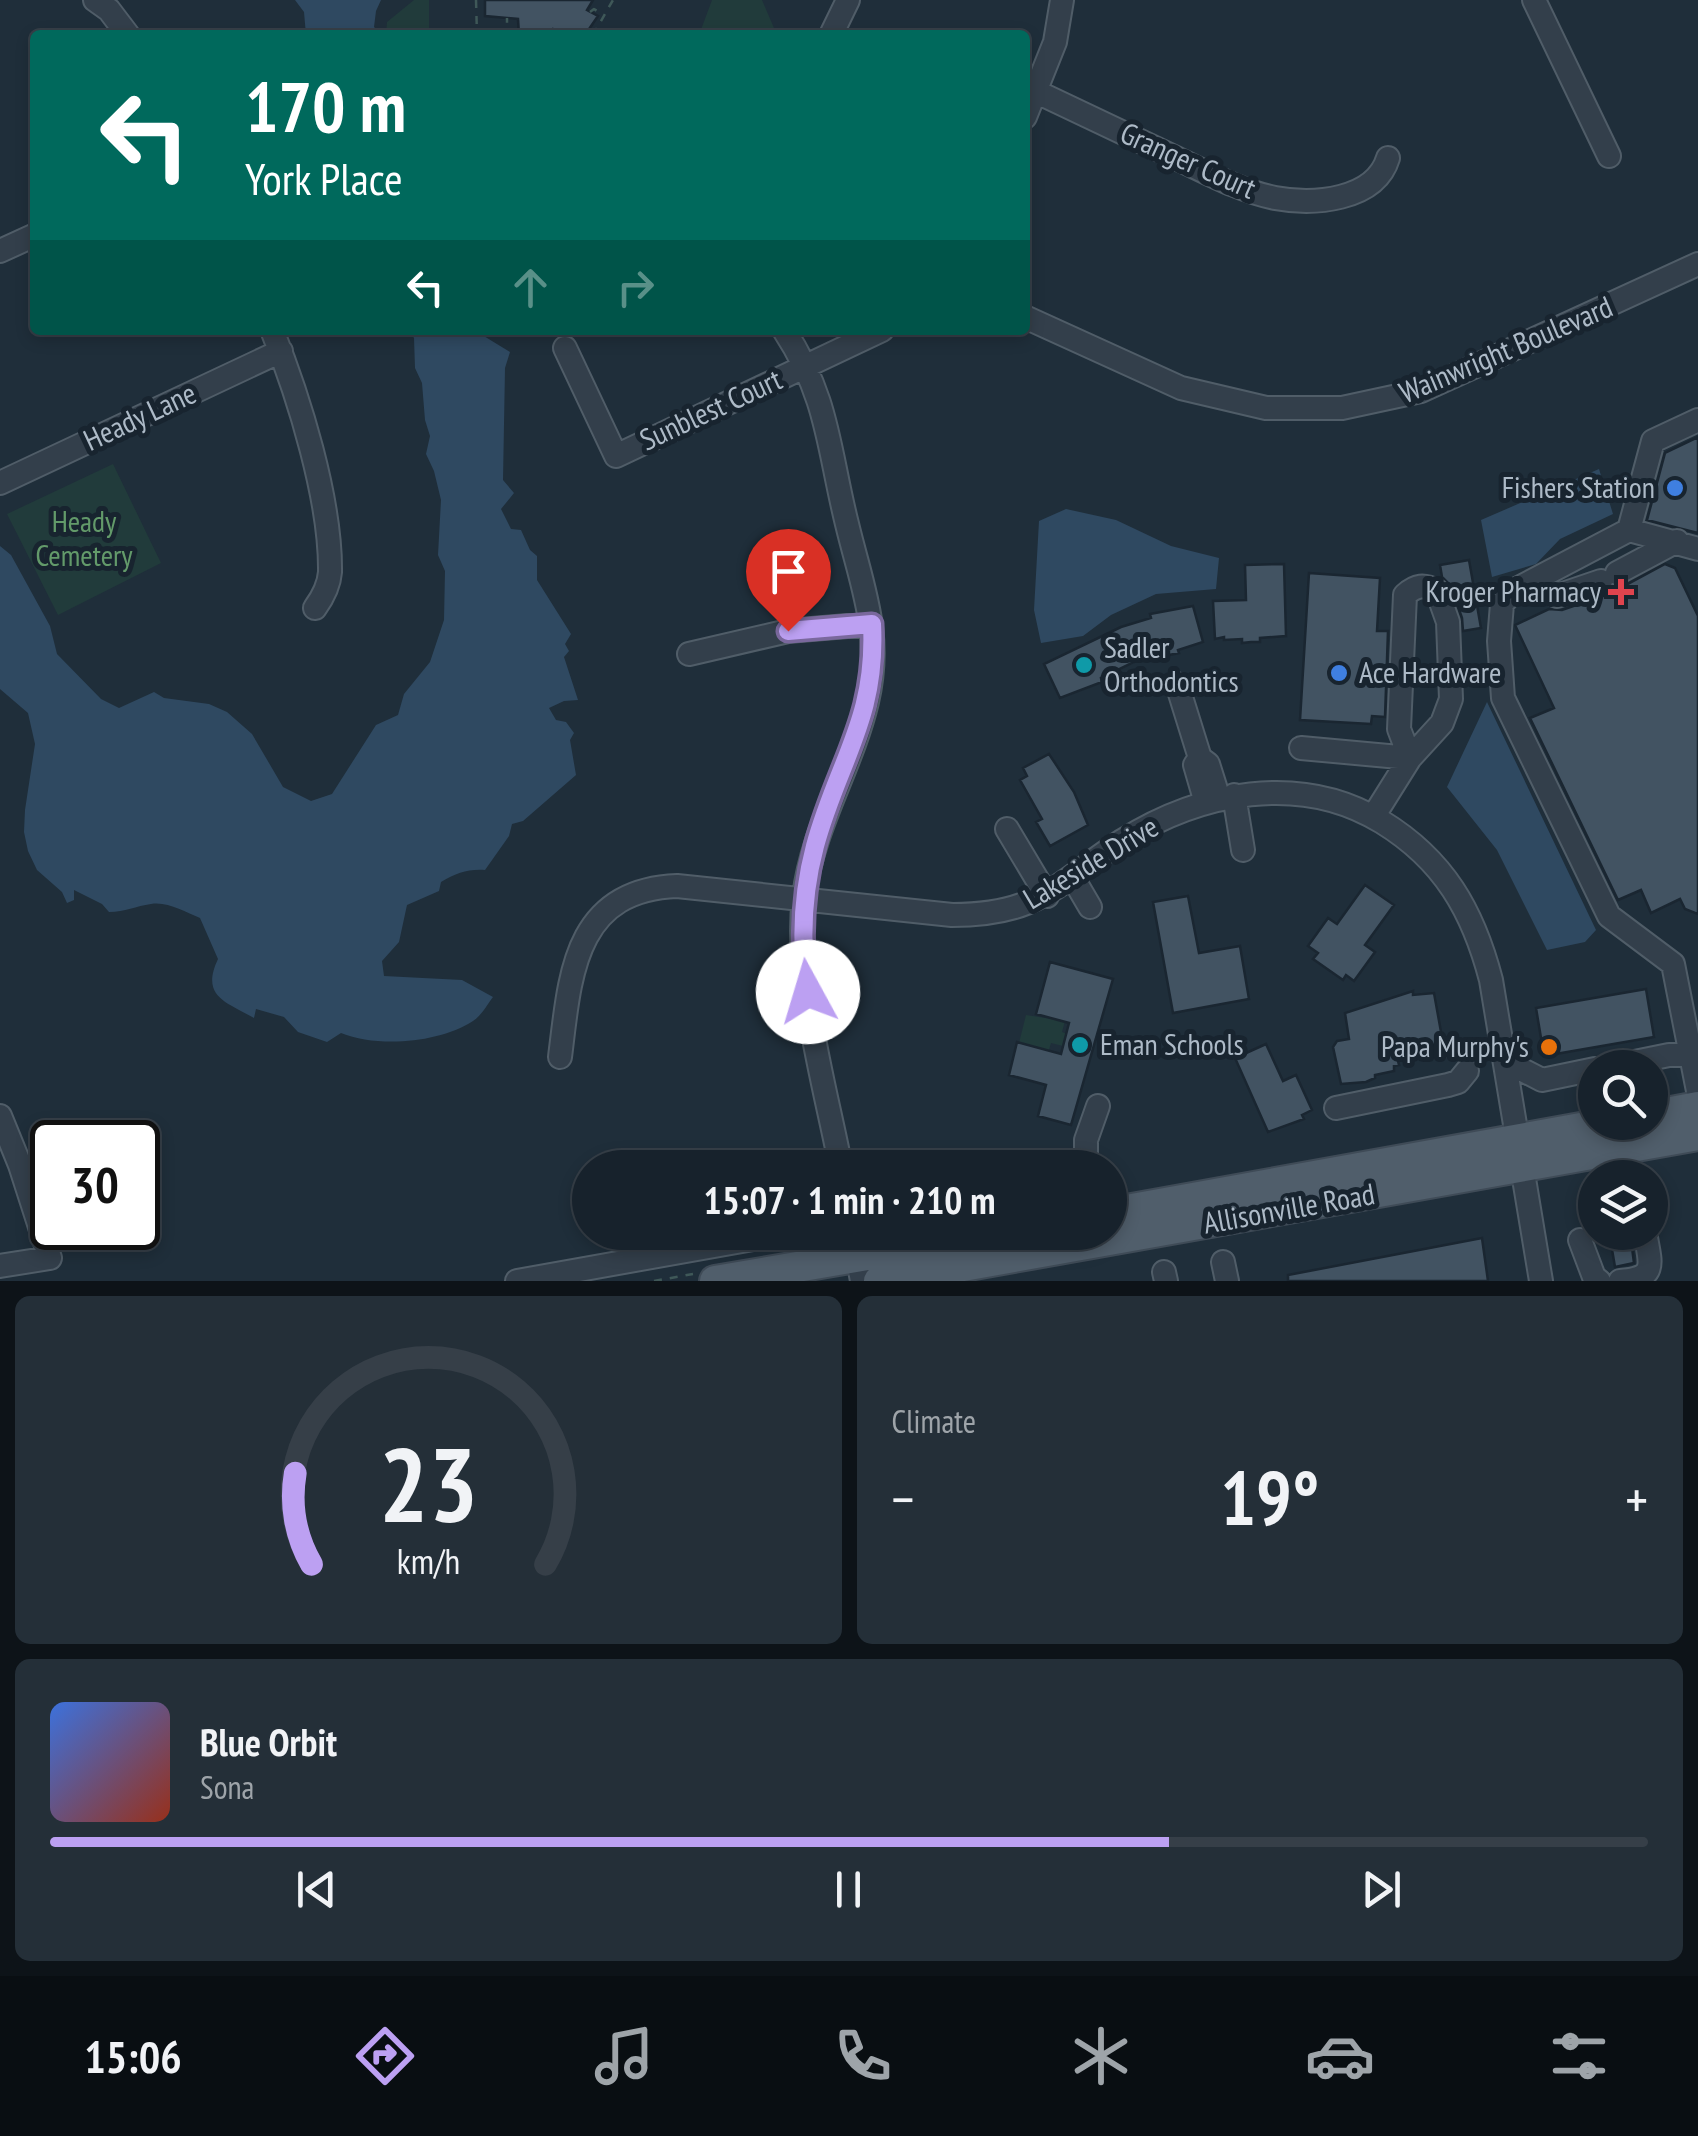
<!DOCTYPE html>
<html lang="en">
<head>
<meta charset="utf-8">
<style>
  :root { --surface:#17222c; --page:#242f38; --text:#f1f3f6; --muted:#9ea4a9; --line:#363f48; --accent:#bca0f2 }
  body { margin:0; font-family:"PT Sans Narrow",sans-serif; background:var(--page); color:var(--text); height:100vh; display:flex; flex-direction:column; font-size:38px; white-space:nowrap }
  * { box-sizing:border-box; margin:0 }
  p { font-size:32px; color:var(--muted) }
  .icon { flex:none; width:55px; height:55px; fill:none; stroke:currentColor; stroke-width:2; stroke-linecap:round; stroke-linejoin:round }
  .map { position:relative; height:1281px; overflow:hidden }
  .sheet { display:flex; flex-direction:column; gap:15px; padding:15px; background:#0d1318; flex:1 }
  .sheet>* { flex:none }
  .guide { position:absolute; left:30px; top:30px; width:1000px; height:305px; border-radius:10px; box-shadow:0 5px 15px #0003,0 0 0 2px var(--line); background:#00695c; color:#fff; overflow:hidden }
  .buttons { position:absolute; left:1578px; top:1050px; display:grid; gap:20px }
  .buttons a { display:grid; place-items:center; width:90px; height:90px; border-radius:50%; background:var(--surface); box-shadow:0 5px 15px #0003,0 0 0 2px var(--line); font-size:50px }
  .speed { position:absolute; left:30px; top:1120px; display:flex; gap:20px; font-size:50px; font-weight:700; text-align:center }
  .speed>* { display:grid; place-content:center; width:130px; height:130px; border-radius:50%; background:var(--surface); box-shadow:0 5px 15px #0003,0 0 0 2px var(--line); line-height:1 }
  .speed .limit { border:5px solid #111; border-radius:15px; background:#fff; color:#111 }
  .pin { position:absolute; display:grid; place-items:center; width:85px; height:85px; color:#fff; margin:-102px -42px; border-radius:50% 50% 50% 0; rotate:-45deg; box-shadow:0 0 10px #0007 }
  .pin .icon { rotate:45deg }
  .me { position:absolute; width:110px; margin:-55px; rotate:354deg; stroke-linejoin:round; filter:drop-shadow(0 0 8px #0008) }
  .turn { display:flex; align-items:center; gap:35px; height:210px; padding:0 50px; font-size:45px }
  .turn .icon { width:130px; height:130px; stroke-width:2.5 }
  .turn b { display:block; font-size:70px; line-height:85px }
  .lanes { display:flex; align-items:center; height:95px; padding:0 50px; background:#0003; justify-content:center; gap:50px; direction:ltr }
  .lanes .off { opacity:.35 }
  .big { font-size:75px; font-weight:600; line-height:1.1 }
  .sheet .card { flex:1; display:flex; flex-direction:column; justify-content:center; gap:15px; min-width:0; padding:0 35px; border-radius:15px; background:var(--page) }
  .sheet .dial { align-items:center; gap:0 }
  .dial svg { height:260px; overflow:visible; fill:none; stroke:var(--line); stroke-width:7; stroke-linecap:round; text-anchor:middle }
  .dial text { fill:var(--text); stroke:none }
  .song { display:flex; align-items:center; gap:30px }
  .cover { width:120px; height:120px; border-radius:15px; background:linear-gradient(135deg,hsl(220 70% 55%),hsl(10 70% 35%)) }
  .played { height:10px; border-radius:5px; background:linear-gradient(90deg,var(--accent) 70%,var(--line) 70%) }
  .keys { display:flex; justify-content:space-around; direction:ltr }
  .heat { display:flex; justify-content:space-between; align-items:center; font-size:55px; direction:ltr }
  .sheet .tiles { flex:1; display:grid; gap:15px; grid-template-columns:1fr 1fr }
  .card:last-child { grid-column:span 2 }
  .trip { position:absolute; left:572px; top:1150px; width:555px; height:100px; border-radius:50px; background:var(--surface); box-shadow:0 5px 15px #0003,0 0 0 2px var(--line); font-weight:600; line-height:100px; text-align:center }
  .tab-bar { display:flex; height:160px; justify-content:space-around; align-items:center; background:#090e12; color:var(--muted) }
  .tab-bar .icon { width:70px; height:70px }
  .tab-bar .on { color:var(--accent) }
  .tab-bar b { font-size:45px; color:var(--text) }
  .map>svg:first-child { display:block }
  .green { fill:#213b3b }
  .water { fill:#2f4961 }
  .building { fill:#425362; stroke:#1a2631; stroke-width:2.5 }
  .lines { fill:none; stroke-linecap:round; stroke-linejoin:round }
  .minor-casing { stroke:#505d68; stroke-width:26 }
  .major-casing { stroke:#3f4b57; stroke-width:34 }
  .path { stroke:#3f5858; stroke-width:2.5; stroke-dasharray:8 8; stroke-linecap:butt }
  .minor { stroke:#333f4b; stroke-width:22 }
  .major { stroke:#505e6b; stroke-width:30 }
  .route-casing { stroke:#7a689d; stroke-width:25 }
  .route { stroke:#bca0f2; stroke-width:18 }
  .shop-dot { fill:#3f7fe0; stroke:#18242f; stroke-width:4 }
  .health-dot { fill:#e0444e; stroke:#18242f; stroke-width:4 }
  .culture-dot { fill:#0f9aa8; stroke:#18242f; stroke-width:4 }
  .food-dot { fill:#e8710a; stroke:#18242f; stroke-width:4 }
  .labels { text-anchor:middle; stroke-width:10; stroke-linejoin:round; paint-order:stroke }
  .street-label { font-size:30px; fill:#adbac7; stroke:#18242f }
  .poi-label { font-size:30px; fill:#adbac7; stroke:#18242f; text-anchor:end }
  .park-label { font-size:30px; fill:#639a6a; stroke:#18242f }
</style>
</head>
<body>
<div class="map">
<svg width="1698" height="1281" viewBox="0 0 1698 1281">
  <rect width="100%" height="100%" fill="#1f2e3a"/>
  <path class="green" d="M414,0H429V35H386L387,22Z
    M712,0H762L774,28L760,35H699Z
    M113,464L161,563L58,615L7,514Z
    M1026,1015L1065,1021L1062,1032L1067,1034L1063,1046L1051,1043L1048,1053L1019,1043Z"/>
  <path class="water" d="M295,0H381L376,11L374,27L382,35H306L304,12Z
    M409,330H474L510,352L505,368L503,480L514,493L501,509L511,529L521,530L530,550L537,556V580L571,634L565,644L569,651L564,657L578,700L564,701L549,708L556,720L566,722L574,733L570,740L576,775L523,821L512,824L509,836L485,870C467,869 457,873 441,882L439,891L407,905L399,942L382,961L384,976L462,980L493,997C487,1005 481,1016 473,1021C439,1043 378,1048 341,1033L327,1042L298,1032L284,1017L256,1009L254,1018C227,1002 200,997 218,959L200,918C185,912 167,901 151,904C136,906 125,912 109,912L102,904L74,890V900L67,903L62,892L37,870L28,851L24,832L25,810L35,744L28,713L0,689V546L11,555L50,626L57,654L101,699L119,708L154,692L164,698L209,704L227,712L252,734L283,787L311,801L332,794L376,725L398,715L404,694L430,662L444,620L445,571L438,555L441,500L434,471L426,454L430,436L425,420L422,383L415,368L414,338Z
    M1599,469L1613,514L1560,539L1536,564L1492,577L1481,520Z
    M1066,509L1116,520L1171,546L1219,558L1216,589L1156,594L1111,615L1083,636L1041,643L1034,610L1039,521Z
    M1487,702L1596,930L1585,942L1547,950L1497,850L1447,787Z"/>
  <path class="building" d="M485,0H593L587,10L598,16L585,35H569L553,29L549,35H519L518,19L485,16Z
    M1698,437V533L1647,520L1665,453Z
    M1469,560L1481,628L1463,631L1462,618L1451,586L1442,577L1440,565Z
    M1284,564L1286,636L1260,638V642H1251L1242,643V639L1224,640V637L1215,639L1213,601L1246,600L1245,565Z
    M1665,564L1675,568L1698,616V914L1685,909L1680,899L1651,913L1641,890L1618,900L1530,718L1554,708L1515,625L1549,609L1562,610L1606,595L1614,587L1624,586Z
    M1309,573L1380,578L1377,631H1388L1385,717L1372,716L1371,724L1300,720Z
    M1193,606L1203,642L1178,650L1179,653L1134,662L1101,678L1102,682L1060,698L1044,664L1121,627L1151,618L1150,614Z
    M1049,754L1074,792L1088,825L1050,846L1036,822L1042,819L1020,780L1027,776L1023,768Z
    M1365,885L1394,905L1365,945L1375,952L1354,981L1346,975L1343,980L1313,959L1318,953L1308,946L1328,918L1337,924Z
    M1188,896L1199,953L1240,946L1249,999L1173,1013L1153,902Z
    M1050,962L1113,979L1071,1125L1038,1116L1046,1085L1009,1075L1017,1042L1061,1054L1069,1023L1036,1014Z
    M1646,989L1654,1037L1544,1056L1536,1008Z
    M1413,991V995L1434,993L1443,1043L1418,1048L1420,1056L1398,1061L1399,1065L1394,1066V1071L1375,1075V1078L1366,1082L1341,1084L1333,1047L1337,1041L1349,1039L1345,1013Z
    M1266,1044L1283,1081L1296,1075L1312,1110L1302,1115L1304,1119L1268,1132L1235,1058Z
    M1609,1232H1630L1634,1263L1615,1267Z
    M1482,1238L1488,1281H1288V1275Z"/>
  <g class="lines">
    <g class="minor-casing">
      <path id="minor" d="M95,0L109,10L128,35
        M1534,0L1609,156
        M831,35L848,0
        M1037,92C1083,114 1130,136 1176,158C1208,173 1240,191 1275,198C1313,205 1375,201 1388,158
        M1025,117L1055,42L1062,0
        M0,251L35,235
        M1025,317L1181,388L1266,408H1342L1421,391L1698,264
        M272,330C299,397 331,500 330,572C329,586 323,597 315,608
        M784,330C829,399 828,448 847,524C862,587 883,634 867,702C851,769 812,828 804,897C794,980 825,1085 841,1168
        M565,348L616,456L882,330
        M1698,420L1653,441L1629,530L1698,549
        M0,483L281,351
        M1629,530L1513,591L1502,604L1499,641L1503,698L1609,916L1673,964L1698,1091
        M1617,573L1677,541
        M1527,584L1557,596L1601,581
        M689,654L788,631L871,624
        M1177,684L1200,758
        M1301,748L1410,758L1399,729L1405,595C1416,585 1424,584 1437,591L1448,622L1451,699L1442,723L1410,758L1373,817
        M1234,795L1243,850
        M1206,803L1195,765L1200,758L1208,764L1219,799
        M1007,829L1047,896
        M1073,878L1090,907
        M560,1057C570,977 573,890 677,886L952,915C1039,915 1056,884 1122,841C1200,792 1300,772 1382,822C1444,860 1473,911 1491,980L1541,1281
        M1505,1061L1542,1080L1595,1069
        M1605,1068L1669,1055H1698
        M1336,1108L1448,1085L1458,1082L1467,1071
        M0,1116L20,1165L50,1258L0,1266
        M1086,1168V1140L1098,1106
        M853,1232L862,1281
        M1580,1240L1594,1277L1599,1281
        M1223,1262L1227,1281
        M1164,1272L1166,1281
        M517,1281L792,1232
        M1620,1281C1659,1278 1650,1263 1645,1232"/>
    </g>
    <g class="major-casing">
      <path id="major" d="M1650,1116L1698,1107
        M1110,1213L1614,1122
        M715,1281L1002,1232
        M879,1281L1698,1135"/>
    </g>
    <path class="path" d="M476,0L477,35
      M590,12L594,9L603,15
      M498,35L507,26V18
      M556,35L557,30
      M593,35L613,0
      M654,1281L693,1274"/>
    <use href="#minor" class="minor"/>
    <use href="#major" class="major"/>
  </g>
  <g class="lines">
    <g class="route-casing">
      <path id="route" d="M788,631L872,624C877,719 838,761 815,846C802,895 800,942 808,992"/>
    </g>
    <use href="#route" class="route"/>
  </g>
  <g class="shop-dot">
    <circle cx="1675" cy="488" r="10"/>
    <circle cx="1339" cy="673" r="10"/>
  </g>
  <path class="health-dot" d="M1616 577h10v10h10v10h-10v10h-10v-10h-10v-10h10z"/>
  <g class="culture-dot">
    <circle cx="1084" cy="665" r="10"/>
    <circle cx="1080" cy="1045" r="10"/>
  </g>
  <circle class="food-dot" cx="1549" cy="1047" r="10"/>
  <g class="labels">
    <g class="street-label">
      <text transform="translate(1188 161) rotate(24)" y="10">Granger Court</text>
      <text transform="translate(1506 350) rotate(-23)" y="10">Wainwright Boulevard</text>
      <text transform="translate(711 410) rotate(-25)" y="10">Sunblest Court</text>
      <text transform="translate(140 417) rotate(-25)" y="10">Heady Lane</text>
      <text transform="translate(1091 863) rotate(-31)" y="10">Lakeside Drive</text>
      <text transform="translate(1289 1209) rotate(-10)" y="10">Allisonville Road</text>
    </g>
    <g class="poi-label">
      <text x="1655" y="498">Fishers Station</text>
      <text x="1601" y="602">Kroger Pharmacy</text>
      <text x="1104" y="658" text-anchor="start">Sadler<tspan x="1104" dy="34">Orthodontics</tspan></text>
      <text x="1359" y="683" text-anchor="start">Ace Hardware</text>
      <text x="1100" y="1055" text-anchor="start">Eman Schools</text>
      <text x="1529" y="1057">Papa Murphy's</text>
    </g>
    <g class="park-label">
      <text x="84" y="532">Heady<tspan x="84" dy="34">Cemetery</tspan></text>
    </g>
  </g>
</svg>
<div class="buttons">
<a><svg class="icon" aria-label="search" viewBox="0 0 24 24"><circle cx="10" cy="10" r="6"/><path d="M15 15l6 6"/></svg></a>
<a><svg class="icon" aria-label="layers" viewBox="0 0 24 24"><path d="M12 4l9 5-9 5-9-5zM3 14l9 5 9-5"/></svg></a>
</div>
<div class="speed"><div class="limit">30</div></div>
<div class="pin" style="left:788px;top:631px;background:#d93025"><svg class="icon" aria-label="arrive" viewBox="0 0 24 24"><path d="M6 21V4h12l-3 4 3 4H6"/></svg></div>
<svg class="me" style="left:808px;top:992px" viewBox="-20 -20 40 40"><circle r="19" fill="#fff"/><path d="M0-13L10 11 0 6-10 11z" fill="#bca0f2"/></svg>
<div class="trip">15:07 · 1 min · 210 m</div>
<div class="guide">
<div class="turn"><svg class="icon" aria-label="left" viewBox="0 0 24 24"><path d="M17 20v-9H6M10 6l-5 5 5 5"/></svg><div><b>170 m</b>York Place</div></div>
<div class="lanes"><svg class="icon" aria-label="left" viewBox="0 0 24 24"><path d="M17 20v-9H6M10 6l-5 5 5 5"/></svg><svg class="icon off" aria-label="ahead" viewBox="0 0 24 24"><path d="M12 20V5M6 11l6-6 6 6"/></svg><svg class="icon off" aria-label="right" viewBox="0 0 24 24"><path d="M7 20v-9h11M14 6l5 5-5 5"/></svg></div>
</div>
</div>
<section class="sheet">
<div class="tiles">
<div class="card dial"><svg viewBox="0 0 100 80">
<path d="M14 69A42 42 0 1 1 86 69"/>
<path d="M14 69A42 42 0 0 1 9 41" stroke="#bca0f2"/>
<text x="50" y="56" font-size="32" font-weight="700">23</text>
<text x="50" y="72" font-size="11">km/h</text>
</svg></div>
<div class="card"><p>Climate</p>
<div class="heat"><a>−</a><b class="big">19°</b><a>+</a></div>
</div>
<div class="card">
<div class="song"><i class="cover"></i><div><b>Blue Orbit</b><p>Sona</p></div></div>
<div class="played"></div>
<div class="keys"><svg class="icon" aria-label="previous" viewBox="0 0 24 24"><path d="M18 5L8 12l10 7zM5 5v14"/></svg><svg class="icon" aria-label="pause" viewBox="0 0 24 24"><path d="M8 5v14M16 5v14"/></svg><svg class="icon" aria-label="next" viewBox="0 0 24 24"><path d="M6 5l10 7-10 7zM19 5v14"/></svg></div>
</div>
</div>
</section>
<nav class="tab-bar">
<b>15:06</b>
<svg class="icon on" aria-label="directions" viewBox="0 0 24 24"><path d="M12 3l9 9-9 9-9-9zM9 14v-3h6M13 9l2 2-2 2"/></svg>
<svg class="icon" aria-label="music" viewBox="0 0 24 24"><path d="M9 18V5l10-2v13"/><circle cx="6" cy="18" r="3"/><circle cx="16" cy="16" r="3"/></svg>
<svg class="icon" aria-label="phone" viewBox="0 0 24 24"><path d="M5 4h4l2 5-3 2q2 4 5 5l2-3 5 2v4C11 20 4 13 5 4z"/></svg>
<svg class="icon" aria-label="climate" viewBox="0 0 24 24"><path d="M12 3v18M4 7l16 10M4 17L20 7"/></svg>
<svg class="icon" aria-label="car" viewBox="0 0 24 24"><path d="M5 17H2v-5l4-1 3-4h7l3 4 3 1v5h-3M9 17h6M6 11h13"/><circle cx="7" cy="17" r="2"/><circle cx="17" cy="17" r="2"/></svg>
<svg class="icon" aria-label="filters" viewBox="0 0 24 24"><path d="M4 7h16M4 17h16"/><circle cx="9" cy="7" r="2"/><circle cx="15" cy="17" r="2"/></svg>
</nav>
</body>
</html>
